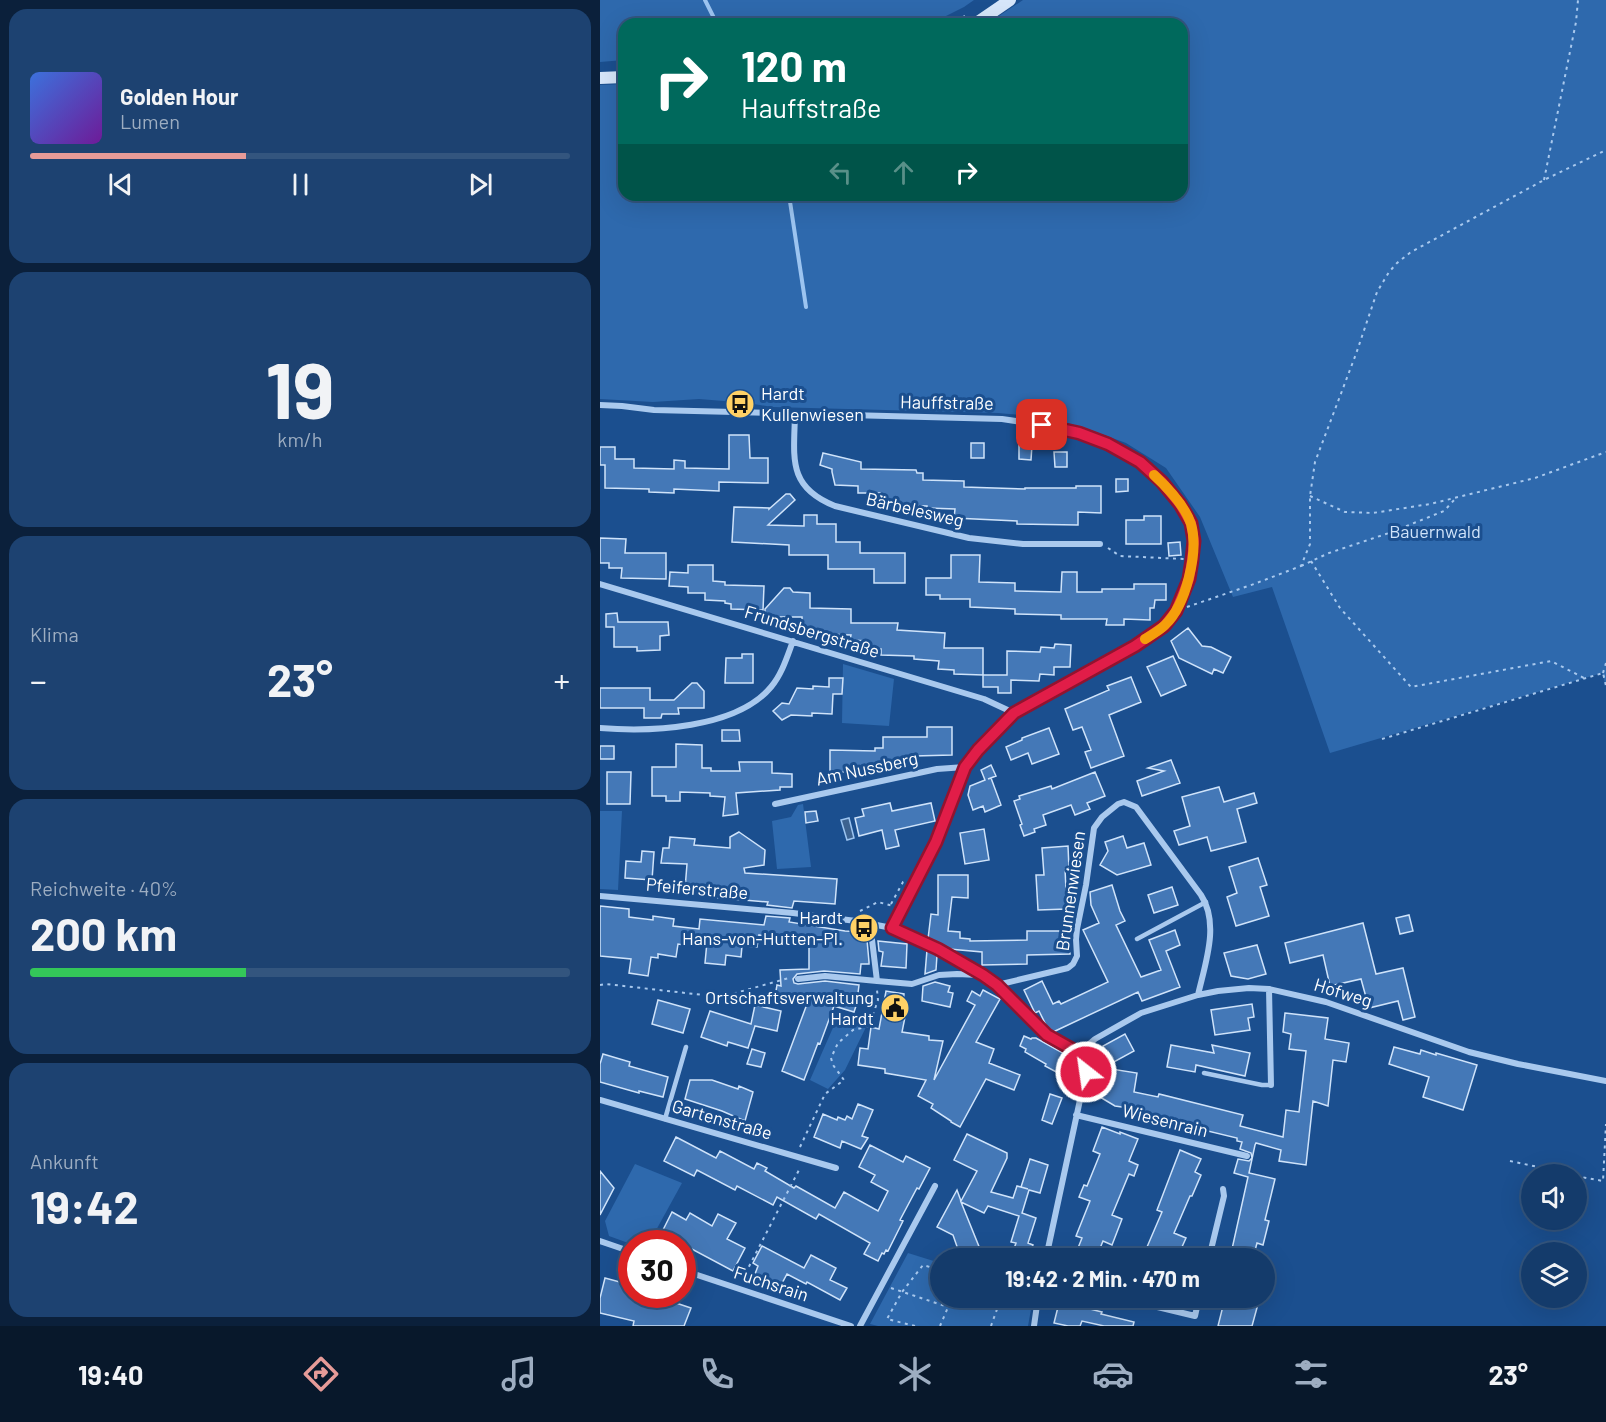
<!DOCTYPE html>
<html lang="de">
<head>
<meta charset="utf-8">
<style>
  :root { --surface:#143b6b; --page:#1d4271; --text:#f1f3f6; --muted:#9dadc1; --line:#33557e; --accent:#e69b98 }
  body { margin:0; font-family:Barlow,sans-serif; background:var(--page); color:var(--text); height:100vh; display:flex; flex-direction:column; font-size:22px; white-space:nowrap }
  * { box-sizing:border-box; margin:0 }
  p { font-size:20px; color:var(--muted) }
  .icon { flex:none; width:33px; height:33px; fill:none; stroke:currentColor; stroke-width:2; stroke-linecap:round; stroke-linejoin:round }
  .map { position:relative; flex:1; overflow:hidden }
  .details { display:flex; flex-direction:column; gap:9px; padding:9px; background:#0b203b; width:600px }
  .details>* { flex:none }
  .hud { position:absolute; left:18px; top:18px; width:570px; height:183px; border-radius:18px; box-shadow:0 6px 24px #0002,0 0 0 2px var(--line); background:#00695c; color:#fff; overflow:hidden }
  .buttons { position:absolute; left:921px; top:1164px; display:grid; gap:12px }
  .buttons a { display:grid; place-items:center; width:66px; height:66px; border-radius:50%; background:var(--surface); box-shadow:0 6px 24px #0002,0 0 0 2px var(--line); font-size:30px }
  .speed { position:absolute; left:18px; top:1230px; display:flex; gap:12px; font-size:30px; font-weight:700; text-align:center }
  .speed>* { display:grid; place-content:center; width:78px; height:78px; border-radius:50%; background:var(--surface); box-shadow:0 6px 24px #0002,0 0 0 2px var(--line); line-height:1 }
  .speed .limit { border:9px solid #d22; background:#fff; color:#111 }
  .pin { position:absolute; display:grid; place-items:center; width:51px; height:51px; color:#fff; margin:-26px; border-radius:12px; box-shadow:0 3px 9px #0006 }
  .me { position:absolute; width:66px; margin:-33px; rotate:330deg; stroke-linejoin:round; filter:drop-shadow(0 0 4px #0008) }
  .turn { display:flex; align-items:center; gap:21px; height:126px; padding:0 24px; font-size:27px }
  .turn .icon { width:78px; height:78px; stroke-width:2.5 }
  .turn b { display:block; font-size:42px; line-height:51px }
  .lanes { display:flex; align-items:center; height:57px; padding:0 24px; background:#0003; justify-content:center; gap:30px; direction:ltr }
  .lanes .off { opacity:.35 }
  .big { font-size:45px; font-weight:700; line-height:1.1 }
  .details .card { flex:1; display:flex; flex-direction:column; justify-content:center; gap:9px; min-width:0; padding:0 21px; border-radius:18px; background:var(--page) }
  .details .dial { align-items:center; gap:0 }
  .dial b { font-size:78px; line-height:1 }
  .song { display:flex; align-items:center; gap:18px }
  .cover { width:72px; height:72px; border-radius:9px; background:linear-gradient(135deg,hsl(220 70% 55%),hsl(280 70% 35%)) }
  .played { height:6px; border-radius:3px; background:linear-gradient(90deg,var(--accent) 40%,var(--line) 40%) }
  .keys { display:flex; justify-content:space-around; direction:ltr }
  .heat { display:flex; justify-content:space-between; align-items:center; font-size:33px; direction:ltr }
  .charge { height:9px; border-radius:4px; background:linear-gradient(90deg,#34c759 40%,var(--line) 0) }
  .trip { position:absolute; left:330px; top:1248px; width:345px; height:60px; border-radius:30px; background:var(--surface); box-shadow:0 6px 24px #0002,0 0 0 2px var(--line); font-weight:700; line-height:60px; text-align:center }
  .tabs { display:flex; height:96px; justify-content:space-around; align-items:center; background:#08182b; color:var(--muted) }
  .tabs .icon { width:42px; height:42px }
  .tabs .active { color:var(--accent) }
  .tabs b { font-size:27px; color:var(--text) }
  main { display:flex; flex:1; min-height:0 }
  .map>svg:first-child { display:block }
  .green { fill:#2e69ad }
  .water { fill:#3c6290; stroke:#9cc4f0; stroke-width:1.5 }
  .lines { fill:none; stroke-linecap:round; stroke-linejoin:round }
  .stream { stroke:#9cc4f0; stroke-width:4 }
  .building { fill:#4478b7; stroke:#cfe3fa; stroke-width:1.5 }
  .path { stroke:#a9c9ee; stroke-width:2; stroke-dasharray:3 4.5; stroke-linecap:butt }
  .lane { stroke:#a9c9ee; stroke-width:4.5 }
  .street { stroke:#a9c9ee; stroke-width:6 }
  .secondary { stroke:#d6e6fa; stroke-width:12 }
  .route-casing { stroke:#92132f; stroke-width:15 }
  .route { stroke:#e11d48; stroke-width:10 }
  .slow { stroke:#f59e0b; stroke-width:10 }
  .labels { text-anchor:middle; stroke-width:6; stroke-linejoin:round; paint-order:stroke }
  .poi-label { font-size:18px; fill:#fff; stroke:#1b4f8f; text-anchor:end }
  .street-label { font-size:18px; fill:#fff; stroke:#1b4f8f }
  .park-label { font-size:18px; fill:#cfe3fa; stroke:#1b4f8f }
</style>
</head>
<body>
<main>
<section class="details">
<div class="card">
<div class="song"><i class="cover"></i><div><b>Golden Hour</b><p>Lumen</p></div></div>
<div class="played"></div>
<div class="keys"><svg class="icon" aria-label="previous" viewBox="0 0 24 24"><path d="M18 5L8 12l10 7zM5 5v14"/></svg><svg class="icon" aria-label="pause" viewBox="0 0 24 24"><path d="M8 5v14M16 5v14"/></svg><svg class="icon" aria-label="next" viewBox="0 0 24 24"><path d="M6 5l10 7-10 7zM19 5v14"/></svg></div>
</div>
<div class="card dial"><b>19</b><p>km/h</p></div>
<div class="card"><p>Klima</p>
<div class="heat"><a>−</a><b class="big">23°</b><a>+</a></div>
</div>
<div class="card"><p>Reichweite · 40%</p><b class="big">200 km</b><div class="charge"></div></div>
<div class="card"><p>Ankunft</p><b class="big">19:42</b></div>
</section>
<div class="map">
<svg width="1006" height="1326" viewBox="0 0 1006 1326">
  <rect width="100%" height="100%" fill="#1b4f8f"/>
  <path class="green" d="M0,0H374L364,7L330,24H24V60L0,62Z
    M423,0H1006V686L1002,673L730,753L672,587L633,597L600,517L566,468L526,443L482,427L444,417L398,413L172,407L148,403L99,399L53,402L0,399V85L24,84V195H582V24H387Z
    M243,664L294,679L289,726L242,723Z
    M203,804L211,867L177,869L172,821L191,817L198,805Z
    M0,811H22L18,890L0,889Z
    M239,1014L268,1023L245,1070L228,1089L210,1080Z
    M35,1164L82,1183L49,1243L31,1244L9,1236L5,1221Z
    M308,1253L340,1263V1298H433L428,1326H278L270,1324Z"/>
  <path class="water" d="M249,818L254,838L247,840L241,820Z"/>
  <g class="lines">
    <path class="stream" d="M105,0L117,24
      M403,21L407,24
      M189,195L206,307"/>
  </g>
  <path class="building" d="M129,435H149L150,458H168V483L119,482V491L74,489V493L49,492V489L5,488V465H0V447H15V459H34V468L74,469V460L85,461V468L129,469Z
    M371,443H384V458H371Z
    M419,445H432L431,460L419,459Z
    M454,452H467V467H455Z
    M223,453L261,462V469L316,470L317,473H323V480L364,481V487L425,489V488H476V486H501V513L478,512V525L417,524V521L354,518L355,509L327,508V506L280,505V493H258V486L235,485L232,472V469L220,465Z
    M516,479H528V491L516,492Z
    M186,494H190L195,500L168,525L204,526V515H217V524H236V542H260V553H305V583H274V569H228V555H189V545L132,542L134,507L169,508V509Z
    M544,516H561V544H526V520H544Z
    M0,538L26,539L25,553H66V579L21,578L22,568H9V563H0Z
    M580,542L581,555L569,556L568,543Z
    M351,555H380L379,582L415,583V591L461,592L462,572H477V592H502V589H534V584H566V600H555L554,608H550V620L524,619V625H506L507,619H461V615L415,614V609L370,607V599H340V595H326V578H351Z
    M88,565H113V581L125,582V585L164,586L163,610L131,609V604L125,603V601L105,600V593H88V587L69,586L70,572L88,573Z
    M184,588H190L193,592L210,593V608L251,609V623H298L297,630L345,633L344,648H383V675L354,674V670L338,669L339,661L314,659V656L281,655V649H268V641L250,640L251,635L224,634V632L202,631V617H165V609Z
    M17,613L18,622H68L69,635L60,636V650L37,651V647H14V627H6V614Z
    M588,628L602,646L611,647L631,657L623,673L614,669L612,674L579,658L571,641Z
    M455,644L471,645L470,667H454V675L440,674L439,681L411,680V693H398V687H383V675H407V651L440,652L441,647L454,648Z
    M142,654H153V683H125L126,658H142Z
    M573,656L586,685L561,696L547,667Z
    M531,677L541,702L509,715L524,756L491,768L485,752L491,750L482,727L473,730L465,709L509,690L507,686Z
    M229,678H243L242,694H233L232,714L212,713V716L191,715L182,720L173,711L182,703L189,704L197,688L213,689V686L229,687Z
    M92,683H97L104,691V708H78L79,714H62L61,718H44V708H0V688H50V700H74Z
    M327,727H352V755L314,756V765L275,764V767H259V772H241V774H230V750L275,751V748H283V737H327Z
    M449,728L459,754L432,764L428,753L411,760L406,747L422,740V738Z
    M122,730H139L140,741H122Z
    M76,744L102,745V768H111V771H140L139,762H172V773L192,774V787H180V790L136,793L138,814L123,816L125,797L110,796V793L80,792V801H66V796H52V767H76Z
    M0,746H14V759H0Z
    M571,760L580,783L542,796L537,781L564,771L548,768Z
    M391,765L396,776L388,779L391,778L401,805L385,812L383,806L373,810L368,795L370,786L385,780L381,770Z
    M7,772H31L30,804H7Z
    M495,772L505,796L487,803L490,809L475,815L471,805L443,815L446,825L434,829L435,832L424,836L420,825L422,824L414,801L420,799L419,796L451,786L452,789Z
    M619,787L624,802L654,793L657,803L637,809L646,842L611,851L607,837L579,845L574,831L590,826L582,797Z
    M290,803L292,811L331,803L335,821L295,830L299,846L286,849L282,830L259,836L255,818L264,816L262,809Z
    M216,811L218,821L206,823L205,812Z
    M384,829L389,860L365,864L360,833Z
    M139,832L165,850L164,865L144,868L145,873L237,879L235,904L194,901L192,908L167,905L168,902L109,897L110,891L85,889L87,864L61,863L63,848H69L70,837L95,839L94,845L130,848V837Z
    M523,836L527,848L544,843L551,865L517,875L500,865L508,851L505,842Z
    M468,846L469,869H465L467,909L438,910L436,875H444L442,848Z
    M42,851L54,852L52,880L25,878L26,861L41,862Z
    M658,858L667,885L660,887L669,916L636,926L627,897L637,893L629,867Z
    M338,875H368V898L352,897L348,931L360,932V938L370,939V941L427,940V931H469L470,954L427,955V964L382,965V952L349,949L328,939L331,914L338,915Z
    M512,885L520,911L525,921L516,925L541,977L561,970L549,940L575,930L580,945L566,951L580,987L542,1001L538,992L453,1032L447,1027L439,1011L435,1013L424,990L442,981L453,1004L459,1001L461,1004L508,982L483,930L499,923L491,905L490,892Z
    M572,887L578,905L554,913L548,895Z
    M0,906L29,909V917L53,920V916L74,919L73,926L99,929L100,919L164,925L166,916L190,918L189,922L245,931L264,932V940H267L269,962V964H261L260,974L224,971L197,974L193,979L194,983L198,984L225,981L259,985L258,993L260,994L254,1012L234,1006L220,1044L218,1043L204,1080L182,1071L207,1004L175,997L177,985L181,986L180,970L209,969V946L159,935L157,947L142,946L141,957L126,955L125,965L105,963L107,942L85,940L84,945L78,944L76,957L58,954V958L51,957L48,976L29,973L31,959L0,956Z
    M809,915L813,931L800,934L796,918Z
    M763,923L776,974L803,968L815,1017L803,1020L798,1001L769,1008L761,979L730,986L723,955L690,963L685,943Z
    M278,941L307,944L306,968L281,966L283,952L279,951Z
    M657,945L666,974L648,979L631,976L624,953Z
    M327,950L337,955L336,970L325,974Z
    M335,982L350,986L348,992L353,993L350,1007L322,1001L323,986Z
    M383,990L400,999L376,1042L394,1049L389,1063L420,1075L414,1090L386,1079L360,1127L351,1122V1121L331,1108L333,1104L318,1096L326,1080L285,1073V1069L258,1065L260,1048L268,1049L271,1027L279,1029L286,991L304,994L303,1006L307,1007L302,1032L329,1036V1040L343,1041L334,1080L375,1005L367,1001L372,991L380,996Z
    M58,1000L90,1009L83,1033L52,1024Z
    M652,1004L654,1017L648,1018L650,1030L615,1035L611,1010Z
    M155,1005L181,1011L177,1031L155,1026L148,1048L128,1042L127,1046L101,1037L110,1011L151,1024Z
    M685,1013L728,1018L725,1039L749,1043L746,1062L733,1060L728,1106L713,1101L706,1165L679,1161L681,1150L656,1143L655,1145L649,1173L675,1179L665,1220L669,1221L663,1245L657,1243L653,1258H630L648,1177L634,1173L638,1159L649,1161L652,1158L651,1153L640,1149L642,1142L637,1141V1138L579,1124L578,1125L553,1119V1116L541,1114L543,1110L515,1106L495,1094L499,1067L537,1073L534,1092L558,1097L559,1094L643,1115L640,1126L683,1137L686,1110L699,1112L706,1051L689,1049L691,1034L683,1032Z
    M525,1034L534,1051L512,1063L503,1046Z
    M424,1036L431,1039L432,1038H436L470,1057L460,1074L445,1066L446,1064L425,1052L426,1049L420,1046Z
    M571,1045L614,1053L612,1045L650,1053L645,1076L596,1065L595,1072L567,1067Z
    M794,1047L820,1054L821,1050L836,1055V1053L877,1065L863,1110L823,1097L829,1077L789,1064Z
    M152,1049L165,1053L161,1067L147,1064Z
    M3,1054L30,1062L29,1066L68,1077L63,1097L39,1091V1093L0,1082V1064Z
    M90,1080H112L138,1089L139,1086L153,1092L145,1121L122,1111L85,1099Z
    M450,1094L462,1098L452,1124L442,1120Z
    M258,1104L273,1110L262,1136L268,1138L261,1149L242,1141L240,1148L214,1137L223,1114L237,1120L238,1117L245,1120L247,1116L252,1119Z
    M502,1127L520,1134V1132L538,1139L529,1161L538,1165L534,1176L529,1174L512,1215L522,1219L512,1245L503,1241L496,1258H474L482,1238L476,1236L490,1201L479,1197L484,1185L487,1186L500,1154L493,1151Z
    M367,1134L407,1153V1158L391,1192L413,1198L417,1186L428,1189L421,1187L430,1159L448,1165L440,1193L429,1190L422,1213L436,1218L428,1243L433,1245L428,1258H417L411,1257L416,1243L411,1242L419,1216L388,1206L384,1213L361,1202L380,1249L361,1258L353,1235L337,1227L357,1190L361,1201L377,1171L354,1160Z
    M76,1137L116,1158L120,1151L154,1169L157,1163L167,1168L165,1171L194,1188L196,1186L235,1208L244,1192L278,1211L288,1191L271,1182L275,1175L259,1167L270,1145L303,1162L306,1156L330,1168L319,1189L317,1188L300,1220L303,1221L288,1251L286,1250L284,1254L282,1253L278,1261L264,1254L270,1243L219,1214L216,1219L177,1197L173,1205L137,1186L135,1190L97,1170L94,1176L64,1161Z
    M580,1150L601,1159L595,1172L601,1175L592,1196H590L574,1233L586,1238L577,1258H575L547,1247L562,1212L557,1210Z
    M0,1171L14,1188L0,1215Z
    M72,1212L86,1220L90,1213L112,1226L118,1214L136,1223L127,1239L145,1248L133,1271L90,1248L82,1262V1244H73L60,1236Z
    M162,1246L204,1268L211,1255L236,1268L230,1280L247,1288L240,1300L207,1282L206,1284L187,1274L180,1287L155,1274L158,1266L153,1263Z
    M5,1278L31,1285L29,1294H49L91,1308L84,1326H33L34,1321L0,1313V1298Z
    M625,1298H633L658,1304L652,1326H618Z
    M460,1299L471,1302L470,1304L502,1312L501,1314L534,1322L533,1326H504L482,1321L480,1326H468L454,1323Z"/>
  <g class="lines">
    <path class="path" d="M350,24L365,16
      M944,180L976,22L978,0
      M710,496L745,512L773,513L830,504L935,478L1006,452
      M508,548L520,556L584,559
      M711,561L740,608L811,687L951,661L986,679
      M701,566L729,553L789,533L844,511L856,498
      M587,607L654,584L701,566L710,544V496L715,462L756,354L777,292L789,272L797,263L811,252L944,180L1006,150
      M1003,673L1006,663
      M782,739L1003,673L1006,686
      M291,904L303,882L305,881
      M260,911L278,902L293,906
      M0,985L6,984L121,997L189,978
      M200,1147L225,1094L244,1080L233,1065L231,1058L238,1043L253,1030L269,1026L278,1000L277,990
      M910,1161L971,1174
      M976,1176L1003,1181L1006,1124
      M142,1280L200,1168
      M291,1288L348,1307
      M315,1326L287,1319L302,1292L323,1265L340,1270
      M340,1326L352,1298
      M391,1326L401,1298"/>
    <path class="lane" d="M537,939L606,902
      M604,1073L662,1085H671
      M65,1119L86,1047"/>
    <path class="street" d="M0,405L22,406L54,410L402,419L442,425L479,433L508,444L540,463L562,482L580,504L591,523L594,541L593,560L589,579L576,611L564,626L535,646L414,713L396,731L378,750L365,767L336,842L292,928
      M195,414C194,458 187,487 235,506L369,538L423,544H500
      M0,584L384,699L414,713
      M0,728C50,732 136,729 171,687C182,674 187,657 193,641
      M175,804L337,769L365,767
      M0,896L193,913L256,921L292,928L338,949L383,975L397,985L447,1035L479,1053L485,1065L486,1072L446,1258
      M270,923L277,981L312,984L339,975L357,974L379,975
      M198,979L225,976L277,981
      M397,985L468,968L473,964L477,956L476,939L477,929L486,885L494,828L502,817L518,804L524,802L536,807L601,895C620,924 605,964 598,995
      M669,989L671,1085
      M479,1053L495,1039L541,1013L598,995L618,991L649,988L669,989L726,1002L869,1052L918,1064L1006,1081
      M0,1100L236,1168
      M476,1115L647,1156
      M0,1241L32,1252
      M609,1258L624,1196L623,1189
      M82,1270L251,1326
      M520,1298L595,1316L599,1298
      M260,1326L335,1186
      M434,1326L438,1298"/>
    <path class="secondary" d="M375,24L410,0
      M0,78L24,77"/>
  </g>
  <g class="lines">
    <g class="route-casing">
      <path id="route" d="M442,425L479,433L508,444L540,462L562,482L580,504L591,523L594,541L592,560L589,579L576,611L564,626L535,646L414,713L378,750L365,767L336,842L292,928L338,949L383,975L397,985L447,1035L479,1053L485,1065L486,1072"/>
    </g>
    <use href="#route" class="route"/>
    <path class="slow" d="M545,639C551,635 559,631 565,625C586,605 599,552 591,524C585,506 568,488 554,475"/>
  </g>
  <defs>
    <g id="bus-disc" transform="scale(1.5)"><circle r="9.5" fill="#ffd166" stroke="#1b4f8f"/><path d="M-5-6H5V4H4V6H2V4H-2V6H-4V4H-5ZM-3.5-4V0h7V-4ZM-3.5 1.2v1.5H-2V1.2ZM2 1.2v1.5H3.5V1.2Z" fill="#111"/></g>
    <g id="civic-disc" transform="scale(1.5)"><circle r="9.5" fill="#ffd166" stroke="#1b4f8f"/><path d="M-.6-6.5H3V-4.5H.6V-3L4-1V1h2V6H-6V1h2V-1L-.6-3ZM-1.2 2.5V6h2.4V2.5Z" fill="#111"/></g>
  </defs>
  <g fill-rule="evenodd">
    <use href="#bus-disc" x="140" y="404"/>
    <use href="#bus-disc" x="264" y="928"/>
    <use href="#civic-disc" x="295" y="1008"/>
  </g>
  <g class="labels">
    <g class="poi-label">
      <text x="161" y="400" text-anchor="start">Hardt<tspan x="161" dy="21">Kullenwiesen</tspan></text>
      <text x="243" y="924">Hardt<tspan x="243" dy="21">Hans-von-Hutten-Pl.</tspan></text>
      <text x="274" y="1004">Ortschaftsverwaltung<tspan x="274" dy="21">Hardt</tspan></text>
    </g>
    <g class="street-label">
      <text transform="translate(347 403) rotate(1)" y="6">Hauffstraße</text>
      <text transform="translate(315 510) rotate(13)" y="6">Bärbelesweg</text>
      <text transform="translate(212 632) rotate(17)" y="6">Frundsbergstraße</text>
      <text transform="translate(267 769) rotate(-12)" y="6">Am Nussberg</text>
      <text transform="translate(97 889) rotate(5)" y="6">Pfeiferstraße</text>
      <text transform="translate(471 891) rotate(-82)" y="6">Brunnenwiesen</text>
      <text transform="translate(743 993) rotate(17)" y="6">Hofweg</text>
      <text transform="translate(122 1120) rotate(16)" y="6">Gartenstraße</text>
      <text transform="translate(565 1121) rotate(14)" y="6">Wiesenrain</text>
      <text transform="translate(171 1284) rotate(18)" y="6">Fuchsrain</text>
    </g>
    <g class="park-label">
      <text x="835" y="538">Bauernwald</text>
    </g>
  </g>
</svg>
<div class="buttons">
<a><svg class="icon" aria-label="sound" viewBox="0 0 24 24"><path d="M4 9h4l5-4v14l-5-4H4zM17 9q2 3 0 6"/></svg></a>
<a><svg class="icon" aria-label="layers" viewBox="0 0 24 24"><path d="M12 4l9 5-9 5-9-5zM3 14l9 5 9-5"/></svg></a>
</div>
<div class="speed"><div class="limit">30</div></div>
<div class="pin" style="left:442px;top:425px;background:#d93025"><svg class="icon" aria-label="arrive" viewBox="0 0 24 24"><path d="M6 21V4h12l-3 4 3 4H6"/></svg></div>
<svg class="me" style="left:486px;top:1072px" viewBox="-20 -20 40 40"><circle r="17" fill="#e11d48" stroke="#fff" stroke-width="3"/><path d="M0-11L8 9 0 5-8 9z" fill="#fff"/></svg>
<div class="trip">19:42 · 2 Min. · 470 m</div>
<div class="hud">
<div class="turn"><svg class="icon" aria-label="right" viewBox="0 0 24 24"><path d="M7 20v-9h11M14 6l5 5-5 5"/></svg><div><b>120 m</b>Hauffstraße</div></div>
<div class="lanes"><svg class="icon off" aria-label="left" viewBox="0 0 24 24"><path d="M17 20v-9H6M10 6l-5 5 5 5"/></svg><svg class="icon off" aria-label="ahead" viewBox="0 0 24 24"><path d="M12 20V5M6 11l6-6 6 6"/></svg><svg class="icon" aria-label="right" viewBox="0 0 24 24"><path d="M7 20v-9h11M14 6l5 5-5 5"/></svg></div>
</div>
</div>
</main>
<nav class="tabs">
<b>19:40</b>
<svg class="icon active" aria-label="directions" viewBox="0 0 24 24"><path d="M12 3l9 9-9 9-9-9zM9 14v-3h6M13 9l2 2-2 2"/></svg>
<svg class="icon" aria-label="music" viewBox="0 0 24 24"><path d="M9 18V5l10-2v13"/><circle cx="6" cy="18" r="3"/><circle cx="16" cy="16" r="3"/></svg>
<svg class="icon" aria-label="phone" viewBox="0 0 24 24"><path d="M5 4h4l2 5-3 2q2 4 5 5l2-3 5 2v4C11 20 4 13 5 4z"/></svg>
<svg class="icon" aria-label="climate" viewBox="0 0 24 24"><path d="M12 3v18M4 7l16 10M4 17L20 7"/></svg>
<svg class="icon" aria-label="car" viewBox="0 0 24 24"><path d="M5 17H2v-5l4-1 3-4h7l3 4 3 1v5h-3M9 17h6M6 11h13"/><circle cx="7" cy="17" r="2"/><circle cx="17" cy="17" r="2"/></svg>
<svg class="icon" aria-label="filters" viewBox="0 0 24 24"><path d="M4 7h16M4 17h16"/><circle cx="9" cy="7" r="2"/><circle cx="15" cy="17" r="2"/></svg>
<b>23°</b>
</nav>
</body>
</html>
